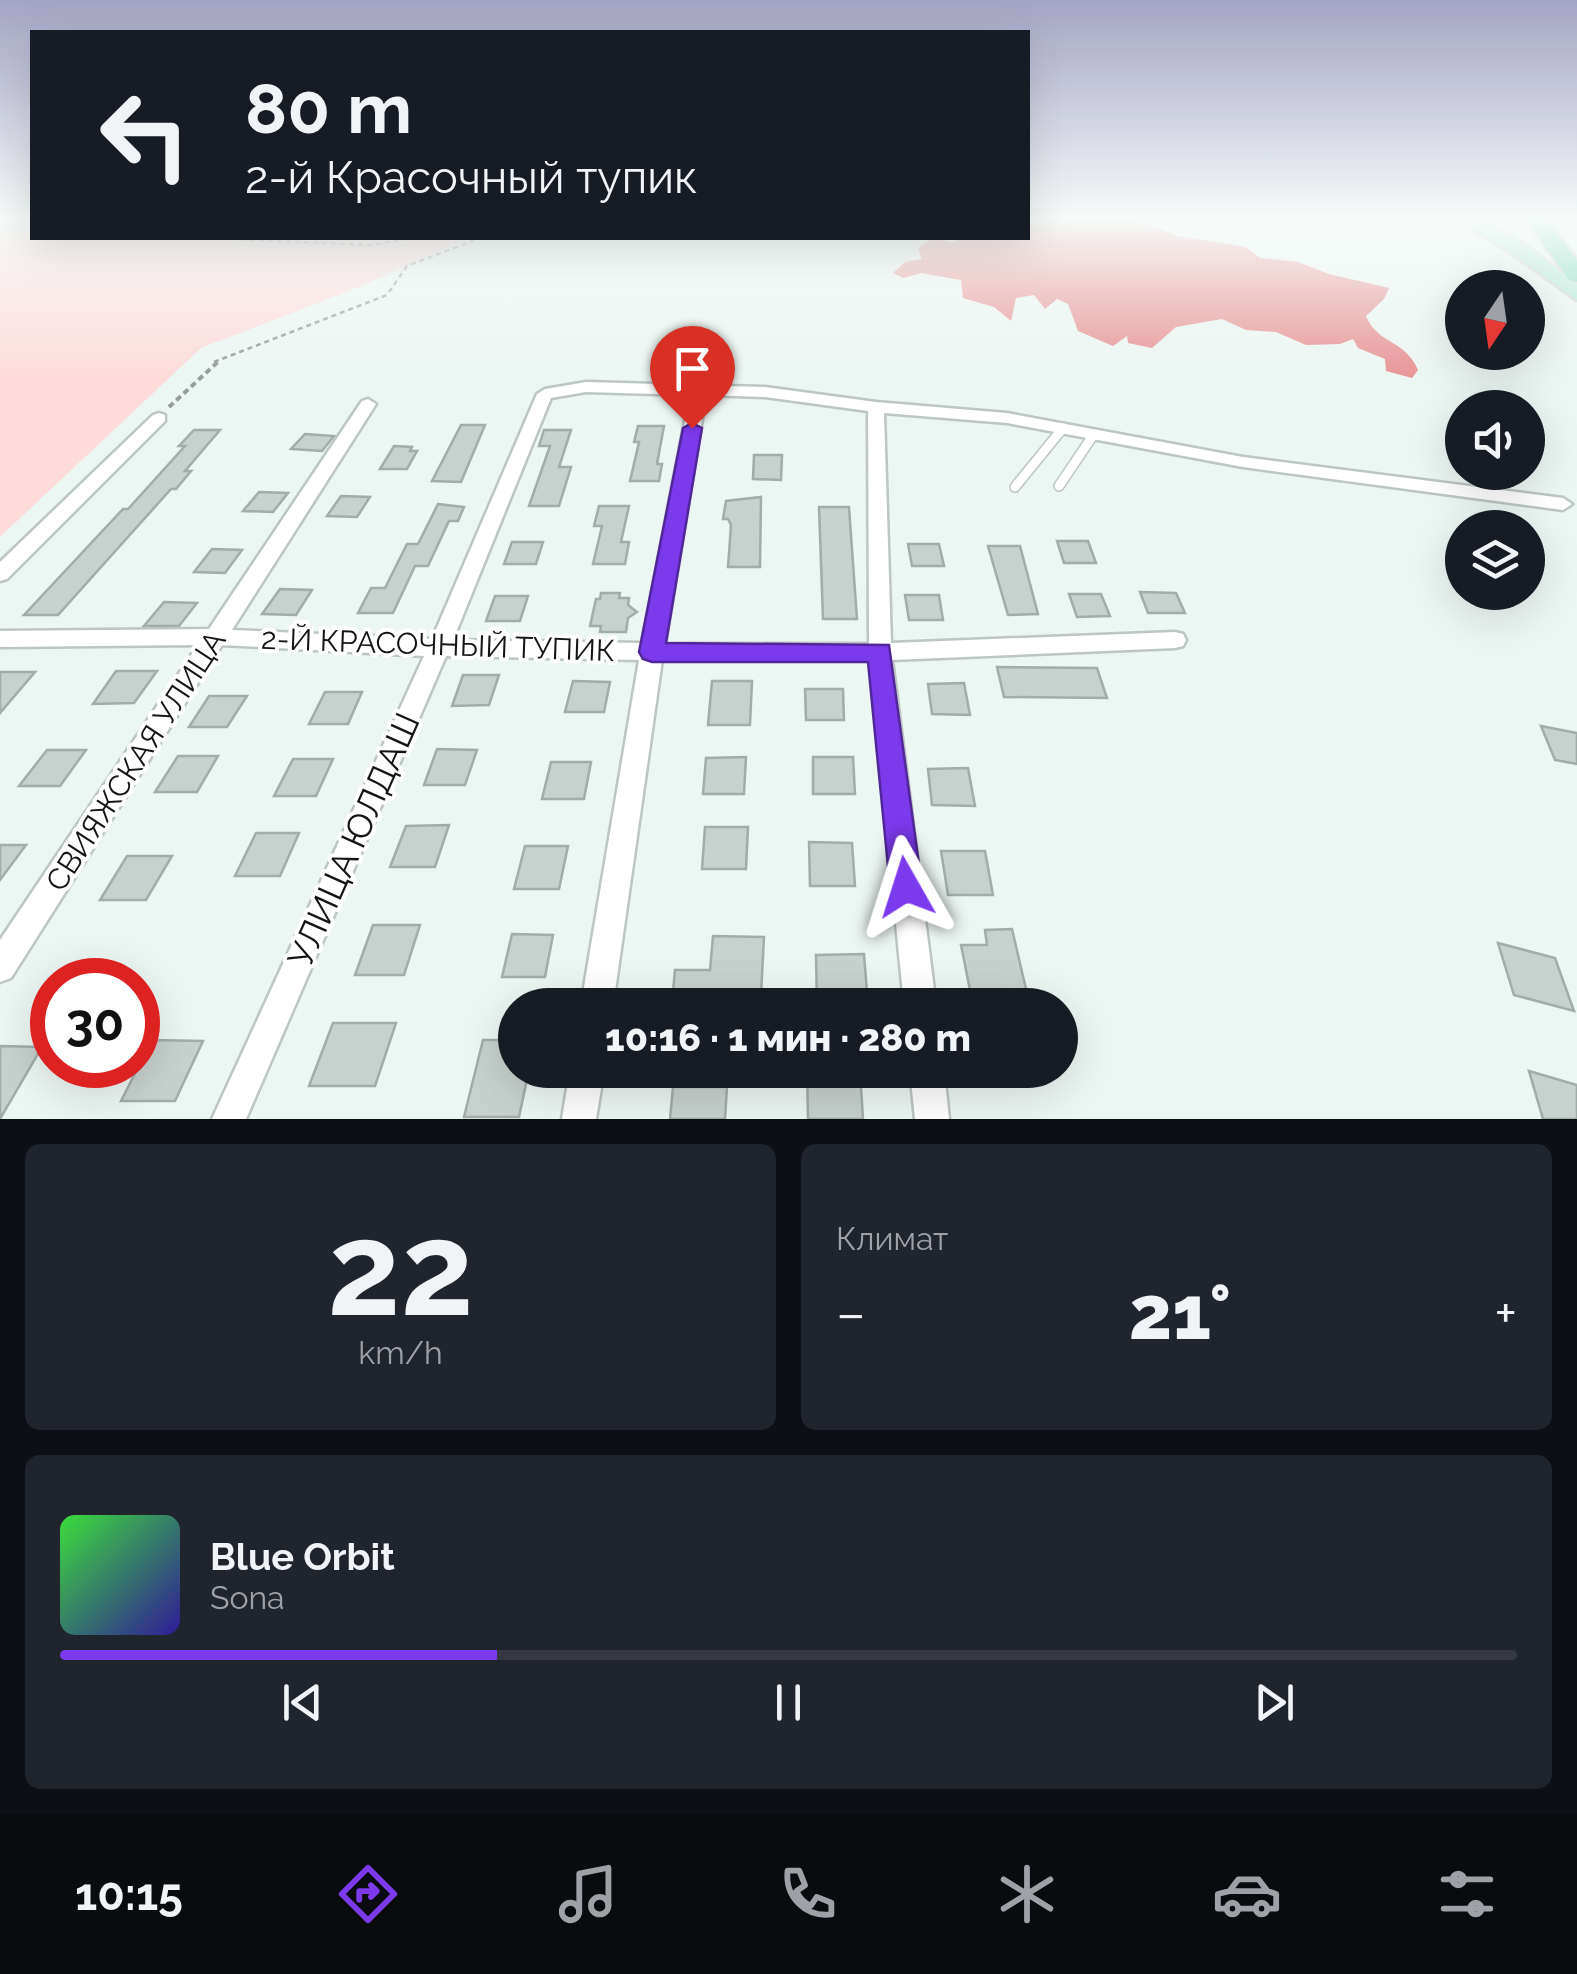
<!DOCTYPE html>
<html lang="ru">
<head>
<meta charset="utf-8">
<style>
  :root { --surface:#171b24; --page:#20242c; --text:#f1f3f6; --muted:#9ea1a6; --line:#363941; --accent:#7c3aed }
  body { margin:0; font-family:Raleway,sans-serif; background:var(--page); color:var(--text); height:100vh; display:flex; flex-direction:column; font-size:38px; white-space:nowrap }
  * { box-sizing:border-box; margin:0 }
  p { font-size:32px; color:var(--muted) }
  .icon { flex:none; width:55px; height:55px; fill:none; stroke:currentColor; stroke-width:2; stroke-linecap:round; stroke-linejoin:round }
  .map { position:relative; height:1119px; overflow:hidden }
  .panel { display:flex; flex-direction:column; gap:25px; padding:25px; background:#0d0f14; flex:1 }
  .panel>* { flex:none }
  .banner { position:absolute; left:30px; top:30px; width:1000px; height:210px; border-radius:0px; box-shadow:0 10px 40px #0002; background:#171b24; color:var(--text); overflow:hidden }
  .needle { width:65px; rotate:193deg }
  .fabs { position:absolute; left:1445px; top:270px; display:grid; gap:20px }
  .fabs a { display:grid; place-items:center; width:100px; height:100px; border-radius:50%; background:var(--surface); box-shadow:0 10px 40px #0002; font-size:50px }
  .speed { position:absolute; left:30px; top:958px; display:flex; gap:20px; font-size:50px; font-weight:700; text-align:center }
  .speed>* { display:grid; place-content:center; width:130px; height:130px; border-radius:50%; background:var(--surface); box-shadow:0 10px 40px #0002; line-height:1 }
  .speed .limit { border:15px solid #d22; background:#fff; color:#111 }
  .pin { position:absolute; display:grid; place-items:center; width:85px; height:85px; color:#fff; margin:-102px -42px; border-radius:50% 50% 50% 0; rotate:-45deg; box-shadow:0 0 10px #0007 }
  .pin .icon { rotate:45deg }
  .me { position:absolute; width:110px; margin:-55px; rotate:354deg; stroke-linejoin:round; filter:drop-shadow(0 0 8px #0008) }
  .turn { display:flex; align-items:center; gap:35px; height:210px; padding:0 50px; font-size:45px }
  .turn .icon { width:130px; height:130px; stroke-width:2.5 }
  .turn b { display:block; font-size:70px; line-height:85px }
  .big { font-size:75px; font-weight:800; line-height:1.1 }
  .panel .card { flex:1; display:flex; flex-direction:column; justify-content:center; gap:15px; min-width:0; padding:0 35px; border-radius:15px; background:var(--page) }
  .panel .dial { align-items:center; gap:0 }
  .dial b { font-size:130px; line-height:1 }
  .song { display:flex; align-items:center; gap:30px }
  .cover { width:120px; height:120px; border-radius:15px; background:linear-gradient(135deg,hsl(120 70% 55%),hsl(250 70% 35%)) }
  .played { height:10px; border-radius:5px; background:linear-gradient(90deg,var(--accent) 30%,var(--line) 30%) }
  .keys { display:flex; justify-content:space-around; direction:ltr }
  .heat { display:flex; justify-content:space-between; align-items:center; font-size:55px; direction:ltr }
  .panel .tiles { flex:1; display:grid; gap:25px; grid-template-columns:1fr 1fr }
  .card:last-child { grid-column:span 2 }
  .trip { position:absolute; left:498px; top:988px; width:580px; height:100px; border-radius:50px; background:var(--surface); box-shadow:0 10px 40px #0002; font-weight:800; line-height:100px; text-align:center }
  .dock { display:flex; height:160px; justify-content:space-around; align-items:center; background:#090b0e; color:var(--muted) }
  .dock .icon { width:70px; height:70px }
  .dock .selected { color:var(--accent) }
  .dock b { font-size:45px; color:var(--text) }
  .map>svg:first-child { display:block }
  .green { fill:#fedcdc }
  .forest { fill:#e89698 }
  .building { fill:#c7d1cd; stroke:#a2aca8; stroke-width:2.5 }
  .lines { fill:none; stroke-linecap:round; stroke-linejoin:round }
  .lane-casing { stroke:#bcc6c2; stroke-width:12 }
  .street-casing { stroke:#bcc6c2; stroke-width:5 }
  .primary-casing { stroke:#d0d0d0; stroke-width:5 }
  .highway-casing { stroke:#d0d0d0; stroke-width:5 }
  .path-far1 { stroke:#969d9a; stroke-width:2.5; stroke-dasharray:5 4; stroke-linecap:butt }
  .path { stroke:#969d9a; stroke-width:4; stroke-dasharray:6 4; stroke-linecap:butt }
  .lane { stroke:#fff; stroke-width:9 }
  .street { fill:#fff; fill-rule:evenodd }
  .primary { fill:#ade7d3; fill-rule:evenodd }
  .highway { fill:#76d7b6; fill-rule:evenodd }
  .route { fill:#7c3aed; stroke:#51269a; stroke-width:2.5 }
  .labels { text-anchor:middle; stroke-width:8; stroke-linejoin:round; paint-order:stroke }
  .street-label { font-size:30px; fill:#121514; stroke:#fff }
  .near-street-label { font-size:35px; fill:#121514; stroke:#fff }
</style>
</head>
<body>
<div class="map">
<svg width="1577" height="1119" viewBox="0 0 1577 1119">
  <rect width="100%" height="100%" fill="#ecf6f2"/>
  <path class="green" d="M0,219H32V238H468L359,287L201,348L0,537Z"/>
  <path class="forest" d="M1028,219L1138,221L1177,236L1246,247L1260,258L1298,262L1329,274L1389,288L1384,299L1366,316C1378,345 1405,339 1418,370L1412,378L1386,371L1385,359L1358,348L1353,339L1340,344L1306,345L1276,332L1246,330L1222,319L1176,327L1152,348L1128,343L1127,336L1113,346L1078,331L1068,304L1057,299L1045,309L1034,295L1016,298L1011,321L994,307L963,298L961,280L921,273L903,278L893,273L905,262L922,259L918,248L933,238L954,243L957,238H1028Z"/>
  <path class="building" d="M461,425H485L461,482L432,481Z
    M638,426H664L657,464H662L659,481H630L639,442H634Z
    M194,430H220L185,471H191L176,489H171L58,615H24L123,509H128L185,446H179Z
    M544,430H571L559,467H571L559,506H529L550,446H539Z
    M305,434L334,436L322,451L291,449Z
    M394,446L412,447L410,451H417L407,469H380Z
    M754,455H782L781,480L753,479Z
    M259,492L288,493L273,512L243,511Z
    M341,496L370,497L357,517L327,516Z
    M761,497L760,567H728L731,525L728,519H723L726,501Z
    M438,504L464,507L458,521H449L428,566H415L393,613H358L371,588H385L407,544H418Z
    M599,506H629L621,542H629L625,564H593L602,526H594Z
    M819,507H849L857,619H823Z
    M1057,541H1088L1096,563H1064Z
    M512,542H543L536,564H504Z
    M908,544H939L944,566H912Z
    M988,546H1020L1038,614L1008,615Z
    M212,549L242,550L225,573L194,572Z
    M280,589L312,590L296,615L262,614Z
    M1140,592L1176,593L1185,613H1148Z
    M601,593H620L619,598H629L628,605L637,612L628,618L626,632H600L601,626H590L596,599H600Z
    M1069,594H1101L1110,616L1077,617Z
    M905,595H939L943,620H909Z
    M495,596H528L520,621H486Z
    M164,602L197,603L179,626H144Z
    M997,667L1097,668L1107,698L1004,697Z
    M116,671H157L134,703L93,704Z
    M0,672H35L0,713Z
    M463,675H499L489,705L452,706Z
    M573,681L610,682L604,712H565Z
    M712,681H752L750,725H708Z
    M964,683L970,715L932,714L928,684Z
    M805,689H843L844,720H806Z
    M325,692H362L348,724H309Z
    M209,696H247L227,727H189Z
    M1541,726L1577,733V764L1555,760Z
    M437,749L477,750L465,785H424Z
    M47,750H86L60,786H19Z
    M178,756H218L197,792H155Z
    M746,757L744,794H703L706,758Z
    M813,757H853L855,794H813Z
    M293,759H333L316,796H274Z
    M551,762H591L584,799H542Z
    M968,768L975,806L932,805L928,769Z
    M449,825L435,867H390L406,826Z
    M705,827H748L746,869H702Z
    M256,833H299L280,876H235Z
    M809,842L852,843L855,886H810Z
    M0,845H26L0,880Z
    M525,846H568L559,889H514Z
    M941,851H985L993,895H948Z
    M127,856H172L146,900H100Z
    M373,925H420L404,975H355Z
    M1012,929L1026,989L970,990L961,945H987L985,930Z
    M512,934L553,935L545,977H502Z
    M713,936L764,937L761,995L673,992L675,970H710Z
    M1498,943L1555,958L1574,1011L1514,995Z
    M864,954L868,1005H817L816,955Z
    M333,1023H396L375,1086H309Z
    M152,1040L203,1041L175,1101H121Z
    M483,1040H515V1070H529L519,1117H464Z
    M0,1046L42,1047L0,1119Z
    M807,1071H860L863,1119H808Z
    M1529,1071L1577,1085V1119H1543Z
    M673,1087H727L725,1119H670Z"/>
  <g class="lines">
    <g class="lane-casing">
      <path id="lane" d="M1059,486L1094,434
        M1015,487L1063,428"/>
    </g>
    <g class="street-casing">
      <path id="street" d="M0,219L32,220V226L0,225Z
        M586,382L765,387L876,402L1007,413L1243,457L1563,498L1572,504L1563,510L1243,467L1007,423L884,413L891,643L1175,632L1183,634L1186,640L1183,646L1175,648L892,660L936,1005H904L870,660H662L613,1005H581L639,660L446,656L246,1119H212L424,656L222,645L11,978L0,982V940L198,645L0,647V631L209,629L362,401L368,399L376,404L232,630L432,639L537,394L545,389ZM586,392L690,395L642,643L453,640L551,398ZM706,395L765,397L868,411L869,644H665Z
        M159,413L165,415V421L7,579L0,581V562L153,415Z
        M570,1070H604L596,1119H562Z
        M910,1070H944L949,1119H915Z"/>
    </g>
    <g class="primary-casing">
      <path id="primary" d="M1455,219C1501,219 1541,258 1577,285V300L1504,248Z"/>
    </g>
    <g class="highway-casing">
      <path id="highway" d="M1526,219H1546L1577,260V282L1569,280Z"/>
    </g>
    <path class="path-far1" d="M205,238L369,245L415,238
      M214,362L387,295L407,266L480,238"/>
    <path class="path" d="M169,407L220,360"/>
    <use href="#lane" class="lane"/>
    <use href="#street" class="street"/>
    <use href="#primary" class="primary"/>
    <use href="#highway" class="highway"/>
  </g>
  <linearGradient id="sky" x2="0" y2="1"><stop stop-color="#a4a4c4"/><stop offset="0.58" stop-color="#f6fbf9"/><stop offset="1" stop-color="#f6fbf9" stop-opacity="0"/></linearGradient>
  <rect width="1577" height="376" fill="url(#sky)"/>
  <path class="route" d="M692,423L702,428L666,643L889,645L922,887L918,898L906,903L895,898L890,887L868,662H652L643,659L639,652L683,428Z"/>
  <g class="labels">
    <g class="street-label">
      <text transform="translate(438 645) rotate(2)" y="10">2-Й КРАСОЧНЫЙ ТУПИК</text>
      <text transform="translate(136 761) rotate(-57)" y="10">СВИЯЖСКАЯ УЛИЦА</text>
    </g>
    <g class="near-street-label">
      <text transform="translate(354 840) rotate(-66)" y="12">УЛИЦА ЮЛДАШ</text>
    </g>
  </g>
</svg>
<div class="fabs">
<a><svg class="needle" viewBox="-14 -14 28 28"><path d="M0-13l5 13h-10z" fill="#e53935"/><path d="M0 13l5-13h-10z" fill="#9ea1a6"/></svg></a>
<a><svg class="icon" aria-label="sound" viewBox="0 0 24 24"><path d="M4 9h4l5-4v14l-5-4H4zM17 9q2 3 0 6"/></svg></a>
<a><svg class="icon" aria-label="layers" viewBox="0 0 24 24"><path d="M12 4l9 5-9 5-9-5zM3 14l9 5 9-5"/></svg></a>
</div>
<div class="speed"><div class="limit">30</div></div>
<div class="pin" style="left:692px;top:428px;background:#d93025"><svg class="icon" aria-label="arrive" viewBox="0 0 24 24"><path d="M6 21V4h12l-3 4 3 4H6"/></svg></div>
<svg class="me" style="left:906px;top:887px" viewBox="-20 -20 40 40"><path d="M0-17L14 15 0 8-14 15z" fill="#7c3aed" stroke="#fff" stroke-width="4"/></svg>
<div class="trip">10:16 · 1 мин · 280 m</div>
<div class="banner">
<div class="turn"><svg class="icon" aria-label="left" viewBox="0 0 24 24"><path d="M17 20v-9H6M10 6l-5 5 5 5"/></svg><div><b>80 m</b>2-й Красочный тупик</div></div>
</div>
</div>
<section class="panel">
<div class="tiles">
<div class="card dial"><b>22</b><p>km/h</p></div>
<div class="card"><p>Климат</p>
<div class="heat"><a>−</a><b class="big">21°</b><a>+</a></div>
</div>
<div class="card">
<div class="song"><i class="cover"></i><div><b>Blue Orbit</b><p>Sona</p></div></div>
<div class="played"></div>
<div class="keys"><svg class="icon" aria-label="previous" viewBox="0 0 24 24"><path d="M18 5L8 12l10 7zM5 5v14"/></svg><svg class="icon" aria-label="pause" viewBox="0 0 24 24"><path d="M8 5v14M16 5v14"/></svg><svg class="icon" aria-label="next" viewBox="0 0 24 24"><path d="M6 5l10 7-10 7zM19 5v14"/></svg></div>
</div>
</div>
</section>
<nav class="dock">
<b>10:15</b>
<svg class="icon selected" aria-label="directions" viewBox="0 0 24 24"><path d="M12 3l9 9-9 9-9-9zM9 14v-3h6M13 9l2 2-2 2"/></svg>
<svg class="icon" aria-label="music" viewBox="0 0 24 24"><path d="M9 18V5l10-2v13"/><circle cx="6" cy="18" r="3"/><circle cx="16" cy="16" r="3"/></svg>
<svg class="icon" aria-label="phone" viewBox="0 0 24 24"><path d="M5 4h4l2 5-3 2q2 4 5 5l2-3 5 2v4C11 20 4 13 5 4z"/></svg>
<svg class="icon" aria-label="climate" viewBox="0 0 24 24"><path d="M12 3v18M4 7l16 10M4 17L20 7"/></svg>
<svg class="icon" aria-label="car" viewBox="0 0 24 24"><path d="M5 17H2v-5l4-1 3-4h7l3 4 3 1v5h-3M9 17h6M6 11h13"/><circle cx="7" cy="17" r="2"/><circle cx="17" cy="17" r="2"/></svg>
<svg class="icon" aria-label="filters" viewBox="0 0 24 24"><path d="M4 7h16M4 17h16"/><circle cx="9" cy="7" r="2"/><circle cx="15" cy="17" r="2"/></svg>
</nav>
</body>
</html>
